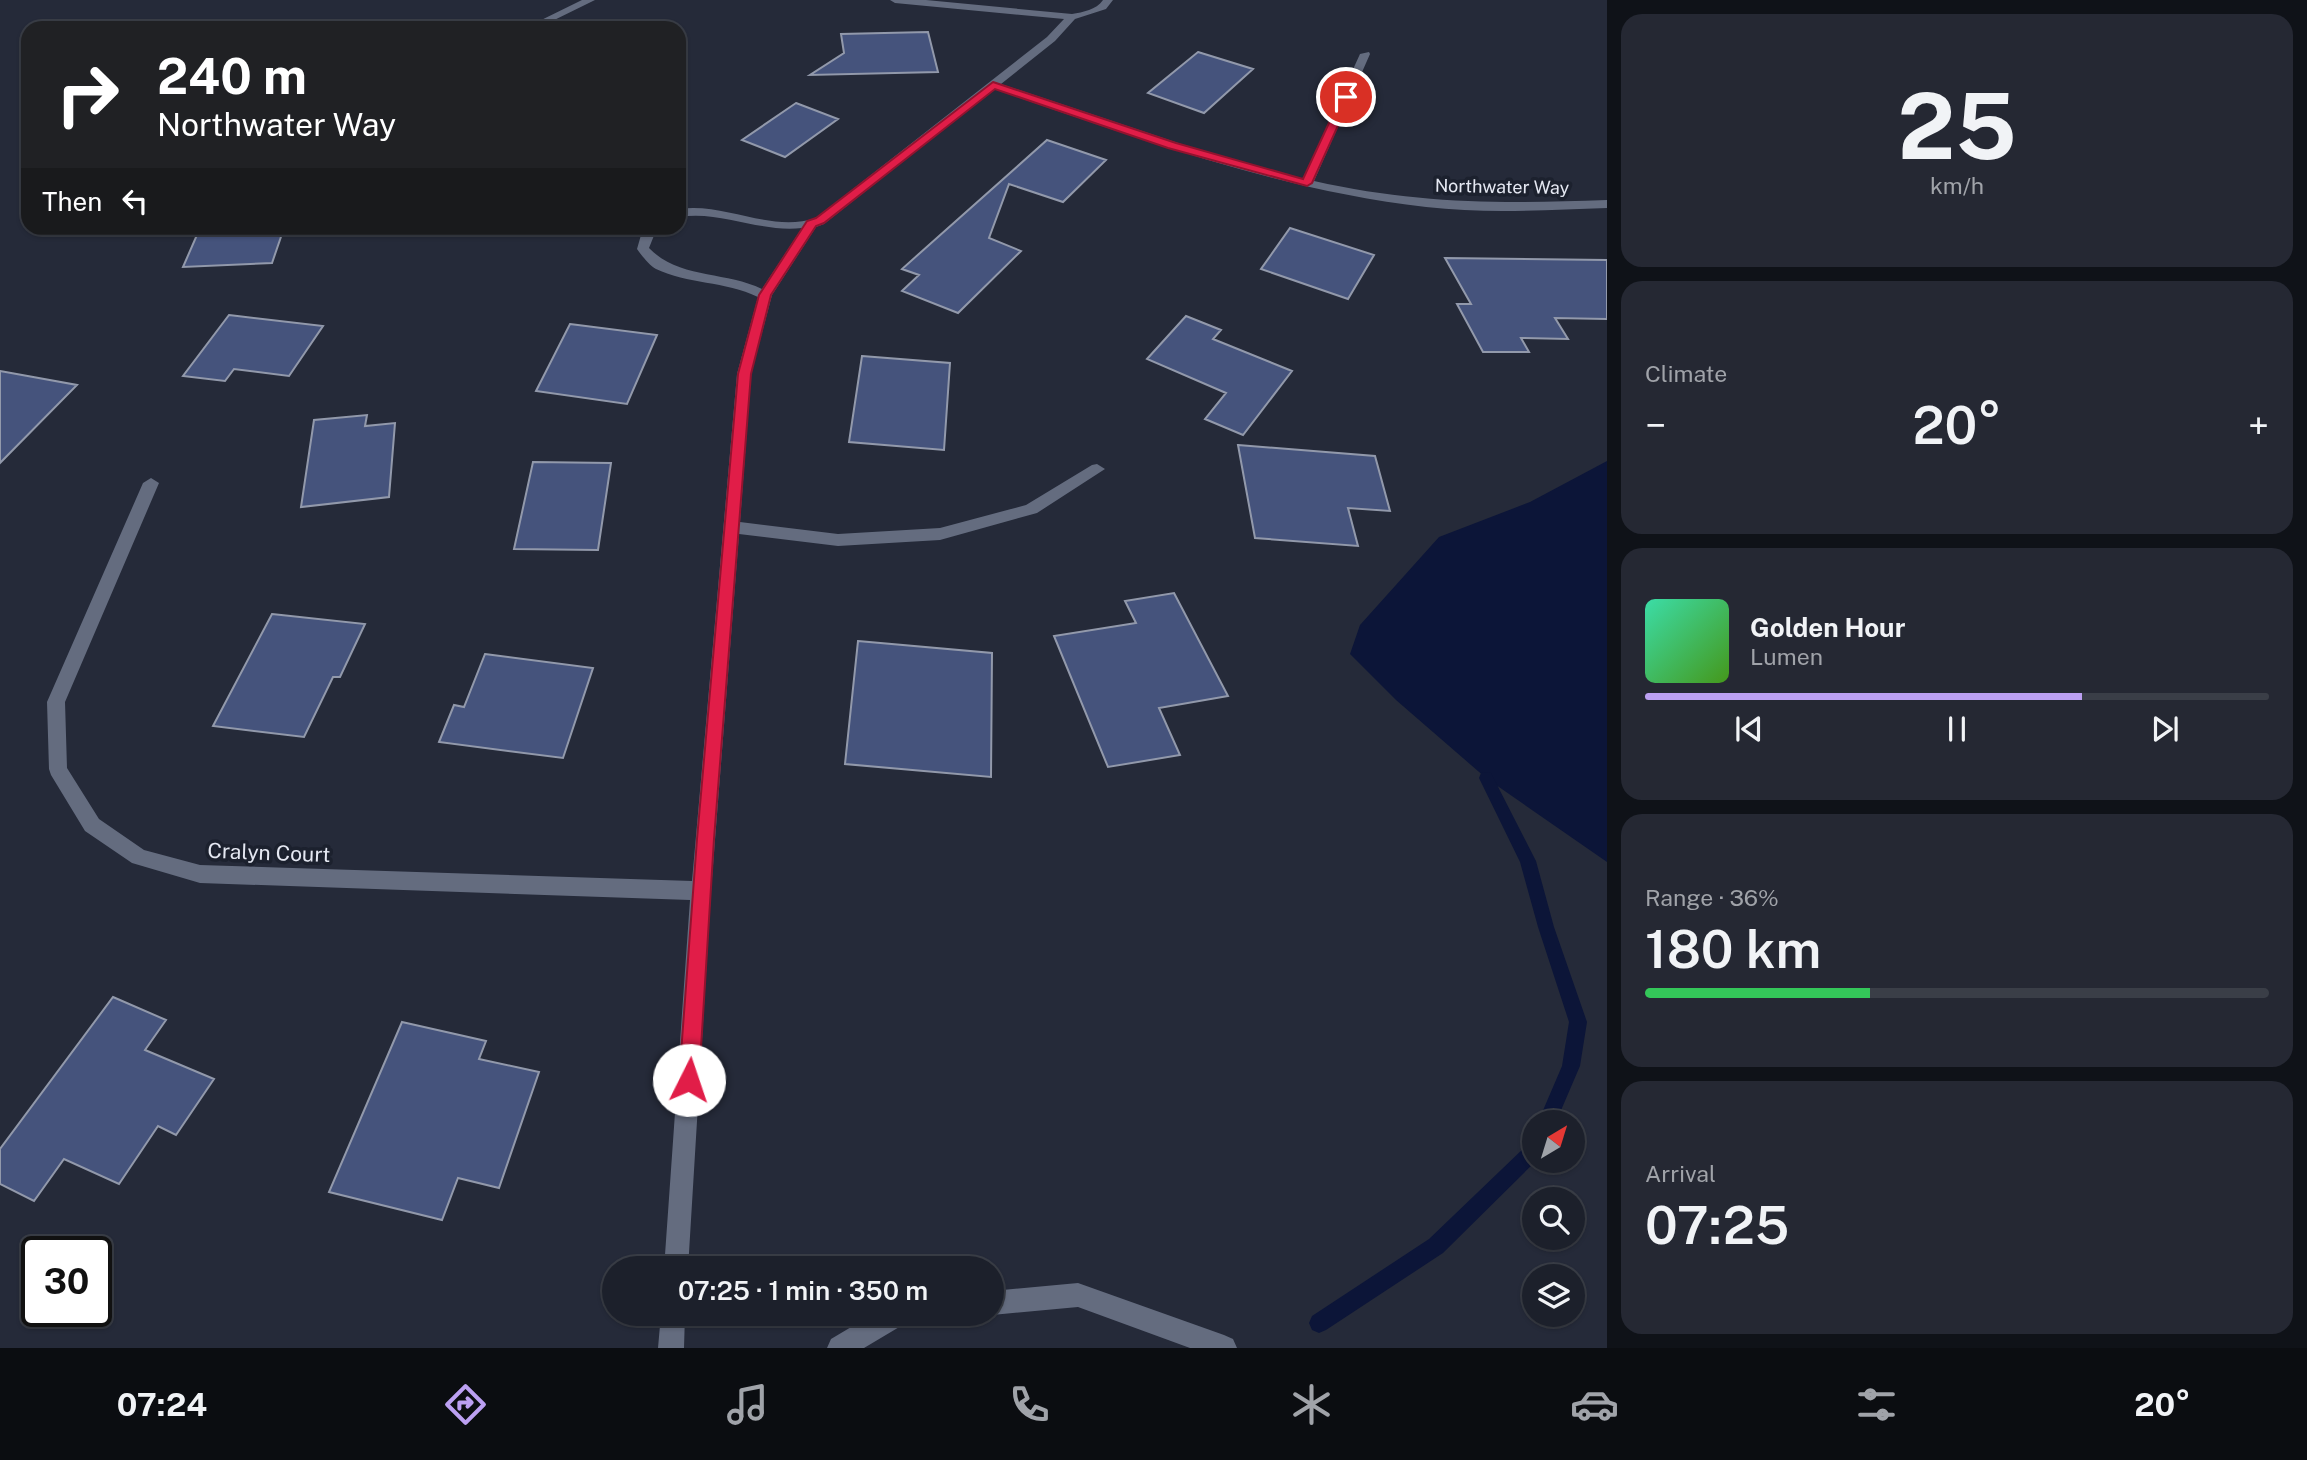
<!DOCTYPE html>
<html lang="en">
<head>
<meta charset="utf-8">
<style>
  :root { --surface:#1c202b; --page:#252833; --text:#f1f3f6; --muted:#a0a3a9; --line:#3a3e47; --accent:#bca0f2 }
  body { margin:0; font-family:"Public Sans",sans-serif; background:var(--page); color:var(--text); height:100vh; display:flex; flex-direction:column; font-size:26px; white-space:nowrap }
  * { box-sizing:border-box; margin:0 }
  p { font-size:23px; color:var(--muted) }
  .icon { flex:none; width:38px; height:38px; fill:none; stroke:currentColor; stroke-width:2; stroke-linecap:round; stroke-linejoin:round }
  .map { position:relative; flex:1; overflow:hidden }
  .drawer { display:flex; flex-direction:column; gap:14px; padding:14px; background:#0f1218; width:700px }
  .drawer>* { flex:none }
  .hud { position:absolute; left:21px; top:21px; width:665px; height:214px; border-radius:21px; box-shadow:0 2px 5px #0004,0 0 0 2px var(--line); background:#202124; color:#fff; overflow:hidden }
  .needle { width:46px; rotate:38deg }
  .buttons { position:absolute; left:1522px; top:1110px; display:grid; gap:14px }
  .buttons a { display:grid; place-items:center; width:63px; height:63px; border-radius:50%; background:var(--surface); box-shadow:0 2px 5px #0004,0 0 0 2px var(--line); font-size:35px }
  .speed { position:absolute; left:21px; top:1236px; display:flex; gap:14px; font-size:35px; font-weight:700; text-align:center }
  .speed>* { display:grid; place-content:center; width:91px; height:91px; border-radius:50%; background:var(--surface); box-shadow:0 2px 5px #0004,0 0 0 2px var(--line); line-height:1 }
  .speed .limit { border:4px solid #111; border-radius:10px; background:#fff; color:#111 }
  .pin { position:absolute; display:grid; place-items:center; width:60px; height:60px; color:#fff; margin:-30px; border:4px solid #fff; border-radius:50%; box-shadow:0 2px 7px #0007 }
  .me { position:absolute; width:77px; margin:-38px; rotate:4deg; stroke-linejoin:round; filter:drop-shadow(0 0 5px #0008) }
  .turn { display:flex; align-items:center; gap:24px; height:147px; padding:0 21px; font-size:32px }
  .turn .icon { width:91px; height:91px; stroke-width:2.5 }
  .turn b { display:block; font-size:49px; line-height:60px }
  .then { display:flex; align-items:center; height:66px; padding:0 21px; background:#0003; gap:14px; font-size:26px }
  .big { font-size:52px; font-weight:600; line-height:1.1 }
  .drawer .card { flex:1; display:flex; flex-direction:column; justify-content:center; gap:10px; min-width:0; padding:0 24px; border-radius:21px; background:var(--page) }
  .drawer .dial { align-items:center; gap:0 }
  .dial b { font-size:91px; line-height:1 }
  .song { display:flex; align-items:center; gap:21px }
  .cover { width:84px; height:84px; border-radius:10px; background:linear-gradient(135deg,hsl(160 70% 55%),hsl(100 70% 35%)) }
  .played { height:7px; border-radius:4px; background:linear-gradient(90deg,var(--accent) 70%,var(--line) 70%) }
  .keys { display:flex; justify-content:space-around; direction:ltr }
  .heat { display:flex; justify-content:space-between; align-items:center; font-size:38px; direction:ltr }
  .charge { height:10px; border-radius:5px; background:linear-gradient(90deg,#34c759 36%,var(--line) 0) }
  .trip { position:absolute; left:602px; top:1256px; width:402px; height:70px; border-radius:35px; background:var(--surface); box-shadow:0 2px 5px #0004,0 0 0 2px var(--line); font-weight:600; line-height:70px; text-align:center }
  .tabs { display:flex; height:112px; justify-content:space-around; align-items:center; background:#0b0d11; color:var(--muted) }
  .tabs .icon { width:49px; height:49px }
  .tabs .selected { color:var(--accent) }
  .tabs b { font-size:32px; color:var(--text) }
  main { display:flex; flex:1; min-height:0 }
  .map>svg:first-child { display:block }
  .water { fill:#0c1538 }
  .lines { fill:none; stroke-linecap:round; stroke-linejoin:round }
  .stream { fill:#0c1538; fill-rule:evenodd }
  .building { fill:#45537c; stroke:#9299ab; stroke-width:2 }
  .minor { fill:#646c7f; fill-rule:evenodd }
  .route { fill:#e11d48; stroke:#92132f; stroke-width:2 }
  .labels { text-anchor:middle; stroke-width:7; stroke-linejoin:round; paint-order:stroke }
  .far-street-label { font-size:18px; fill:#e5e8f2; stroke:#1c212e }
  .street-label { font-size:21px; fill:#e5e8f2; stroke:#1c212e }
</style>
</head>
<body>
<main>
<div class="map">
<svg width="1607" height="1348" viewBox="0 0 1607 1348">
  <rect width="100%" height="100%" fill="#252a39"/>
  <path class="water" d="M1607,461V862L1486,778L1396,700L1350,654L1360,625L1439,537L1530,502Z"/>
  <g class="lines">
    <path class="stream" d="M1486,772L1491,773L1536,861L1554,927L1587,1022L1580,1066L1556,1122H1538L1562,1066L1569,1022L1538,927L1520,862L1479,778L1481,773Z
      M1535,1140V1160H1537L1443,1253L1326,1330L1319,1333L1312,1330L1309,1323L1312,1316L1429,1239L1529,1143Z"/>
  </g>
  <path class="building" d="M928,32L938,72L810,75L844,53L841,34Z
    M1198,52L1253,69L1204,113L1148,93Z
    M796,103L838,119L785,157L742,140Z
    M1047,140L1106,160L1063,202L1009,184L989,238L1021,251L958,313L902,291L919,275L902,269Z
    M200,228H284L272,263L183,267Z
    M1290,228L1374,255L1348,299L1261,269Z
    M1445,258L1607,260V319L1555,318L1568,339L1521,338L1529,352H1483L1457,304H1471Z
    M229,315L323,326L289,376L234,369L225,381L183,376Z
    M1186,316L1221,330L1213,339L1292,371L1243,435L1205,419L1226,393L1147,359Z
    M570,324L657,335L627,404L536,391Z
    M862,356L950,363L944,450L849,442Z
    M0,371L77,385L0,463Z
    M367,415L365,426L395,423L389,497L301,507L314,420Z
    M1238,445L1375,456L1390,511L1348,508L1358,546L1255,538Z
    M533,462L611,463L598,550L514,549Z
    M1174,593L1228,696L1159,708L1180,755L1108,767L1054,636L1136,623L1125,601Z
    M272,614L365,624L340,677H333L304,737L213,726Z
    M858,641L992,653L991,777L845,764Z
    M485,654L593,668L563,758L439,742L454,705L464,707Z
    M113,997L166,1020L145,1050L214,1079L176,1135L158,1126L119,1184L64,1159L34,1201L0,1184V1149Z
    M402,1022L486,1041L479,1059L539,1072L499,1188L458,1178L442,1220L329,1192Z"/>
  <g class="lines">
    <path class="minor" d="M582,0H595L538,28H525Z
      M890,0H926L1072,14C1083,12 1096,10 1103,0H1113L1106,9L1075,19L1055,41L1001,84L1211,154L1303,179L1360,54L1369,52L1370,54L1314,181C1417,204 1502,204 1607,200V208C1547,210 1486,214 1426,207C1277,190 1135,137 994,89L824,224L816,227L772,295L751,374L740,522L838,534L940,528L1026,505L1092,465L1097,464L1105,469L1037,513L940,540L838,546L739,534L711,891L688,1269H664L690,900L200,883L132,863L85,831L51,775L49,769L47,702L143,483L151,478L159,483L65,702L67,768L99,819L144,850L200,865L692,881L737,374L758,297C725,281 687,284 656,269C649,265 642,256 637,249L643,228H657L649,248C679,279 725,271 762,289L802,228C760,233 721,210 679,217V209C725,202 770,233 816,218L1047,37L1064,19L895,3Z
      M1078,1283L1224,1335L1233,1339L1237,1348H1190L1078,1307L992,1315L989,1314H992V1291Z
      M661,1314H685L684,1348H658Z
      M873,1314H909L906,1323L864,1348H827L831,1339Z"/>
  </g>
  <path class="route" d="M993,82L1176,143L1303,179L1341,97L1346,94L1351,97L1312,183L1307,186L1168,148L995,89L824,223L816,226L771,295L751,374L714,839L699,1080L696,1087L689,1090L682,1087L679,1080L697,839L738,374L759,295L807,221L816,218Z"/>
  <g class="labels">
    <g class="far-street-label">
      <text transform="translate(1502 187) rotate(1)" y="6">Northwater Way</text>
    </g>
    <g class="street-label">
      <text transform="translate(269 853) rotate(2)" y="7">Cralyn Court</text>
    </g>
  </g>
</svg>
<div class="buttons">
<a><svg class="needle" viewBox="-14 -14 28 28"><path d="M0-13l5 13h-10z" fill="#e53935"/><path d="M0 13l5-13h-10z" fill="#a0a3a9"/></svg></a>
<a><svg class="icon" aria-label="search" viewBox="0 0 24 24"><circle cx="10" cy="10" r="6"/><path d="M15 15l6 6"/></svg></a>
<a><svg class="icon" aria-label="layers" viewBox="0 0 24 24"><path d="M12 4l9 5-9 5-9-5zM3 14l9 5 9-5"/></svg></a>
</div>
<div class="speed"><div class="limit">30</div></div>
<div class="pin" style="left:1346px;top:97px;background:#d93025"><svg class="icon" aria-label="arrive" viewBox="0 0 24 24"><path d="M6 21V4h12l-3 4 3 4H6"/></svg></div>
<svg class="me" style="left:689px;top:1080px" viewBox="-20 -20 40 40"><circle r="19" fill="#fff"/><path d="M0-13L10 11 0 6-10 11z" fill="#e11d48"/></svg>
<div class="trip">07:25 · 1 min · 350 m</div>
<div class="hud">
<div class="turn"><svg class="icon" aria-label="right" viewBox="0 0 24 24"><path d="M7 20v-9h11M14 6l5 5-5 5"/></svg><div><b>240 m</b>Northwater Way</div></div>
<div class="then">Then<svg class="icon" aria-label="left" viewBox="0 0 24 24"><path d="M17 20v-9H6M10 6l-5 5 5 5"/></svg></div>
</div>
</div>
<section class="drawer">
<div class="card dial"><b>25</b><p>km/h</p></div>
<div class="card"><p>Climate</p>
<div class="heat"><a>−</a><b class="big">20°</b><a>+</a></div>
</div>
<div class="card">
<div class="song"><i class="cover"></i><div><b>Golden Hour</b><p>Lumen</p></div></div>
<div class="played"></div>
<div class="keys"><svg class="icon" aria-label="previous" viewBox="0 0 24 24"><path d="M18 5L8 12l10 7zM5 5v14"/></svg><svg class="icon" aria-label="pause" viewBox="0 0 24 24"><path d="M8 5v14M16 5v14"/></svg><svg class="icon" aria-label="next" viewBox="0 0 24 24"><path d="M6 5l10 7-10 7zM19 5v14"/></svg></div>
</div>
<div class="card"><p>Range · 36%</p><b class="big">180 km</b><div class="charge"></div></div>
<div class="card"><p>Arrival</p><b class="big">07:25</b></div>
</section>
</main>
<nav class="tabs">
<b>07:24</b>
<svg class="icon selected" aria-label="directions" viewBox="0 0 24 24"><path d="M12 3l9 9-9 9-9-9zM9 14v-3h6M13 9l2 2-2 2"/></svg>
<svg class="icon" aria-label="music" viewBox="0 0 24 24"><path d="M9 18V5l10-2v13"/><circle cx="6" cy="18" r="3"/><circle cx="16" cy="16" r="3"/></svg>
<svg class="icon" aria-label="phone" viewBox="0 0 24 24"><path d="M5 4h4l2 5-3 2q2 4 5 5l2-3 5 2v4C11 20 4 13 5 4z"/></svg>
<svg class="icon" aria-label="climate" viewBox="0 0 24 24"><path d="M12 3v18M4 7l16 10M4 17L20 7"/></svg>
<svg class="icon" aria-label="car" viewBox="0 0 24 24"><path d="M5 17H2v-5l4-1 3-4h7l3 4 3 1v5h-3M9 17h6M6 11h13"/><circle cx="7" cy="17" r="2"/><circle cx="17" cy="17" r="2"/></svg>
<svg class="icon" aria-label="filters" viewBox="0 0 24 24"><path d="M4 7h16M4 17h16"/><circle cx="9" cy="7" r="2"/><circle cx="15" cy="17" r="2"/></svg>
<b>20°</b>
</nav>
</body>
</html>
